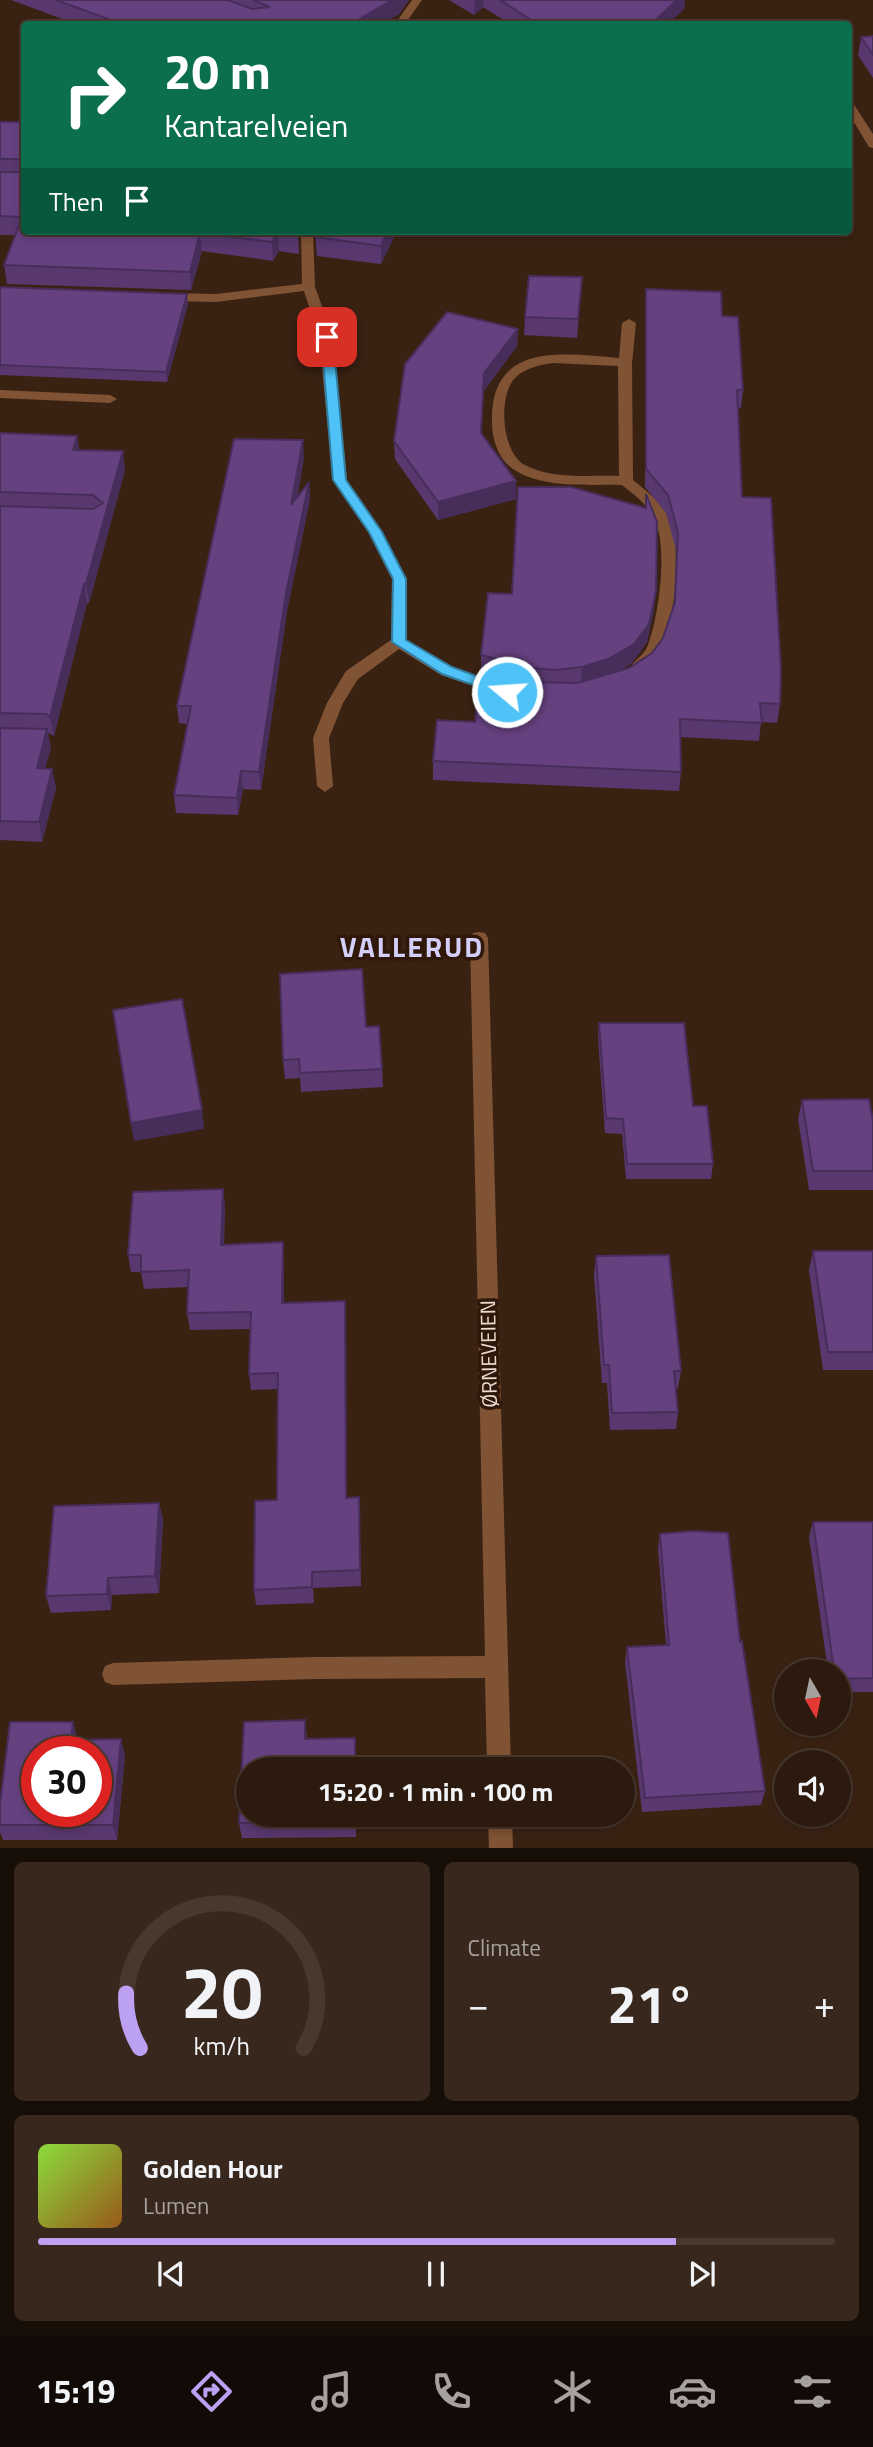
<!DOCTYPE html>
<html lang="en">
<head>
<meta charset="utf-8">
<style>
  :root { --surface:#2c1a0e; --page:#38271c; --text:#f1f3f6; --muted:#a6a19e; --line:#48382e; --accent:#bca0f2 }
  body { margin:0; font-family:"Titillium Web",sans-serif; background:var(--page); color:var(--text); height:100vh; display:flex; flex-direction:column; font-size:26px; white-space:nowrap }
  * { box-sizing:border-box; margin:0 }
  p { font-size:23px; color:var(--muted) }
  .icon { flex:none; width:38px; height:38px; fill:none; stroke:currentColor; stroke-width:2; stroke-linecap:round; stroke-linejoin:round }
  .map { position:relative; height:1848px; overflow:hidden }
  .details { display:flex; flex-direction:column; gap:14px; padding:14px; background:#180e08; flex:1 }
  .details>* { flex:none }
  .hud { position:absolute; left:21px; top:21px; width:831px; height:214px; border-radius:7px; box-shadow:0 4px 10px #0003,0 0 0 2px var(--line); background:#0b6e4f; color:#fff; overflow:hidden }
  .needle { width:46px; rotate:171deg }
  .controls { position:absolute; left:774px; top:1659px; display:grid; gap:14px }
  .controls a { display:grid; place-items:center; width:77px; height:77px; border-radius:50%; background:var(--surface); box-shadow:0 4px 10px #0003,0 0 0 2px var(--line); font-size:35px }
  .speed { position:absolute; left:21px; top:1736px; display:flex; gap:14px; font-size:35px; font-weight:700; text-align:center }
  .speed>* { display:grid; place-content:center; width:91px; height:91px; border-radius:50%; background:var(--surface); box-shadow:0 4px 10px #0003,0 0 0 2px var(--line); line-height:1 }
  .speed .limit { border:10px solid #d22; background:#fff; color:#111 }
  .pin { position:absolute; display:grid; place-items:center; width:60px; height:60px; color:#fff; margin:-30px; border-radius:14px; box-shadow:0 4px 10px #0006 }
  .me { position:absolute; width:77px; margin:-38px; rotate:288deg; stroke-linejoin:round; filter:drop-shadow(0 0 5px #0008) }
  .turn { display:flex; align-items:center; gap:24px; height:147px; padding:0 28px; font-size:32px }
  .turn .icon { width:91px; height:91px; stroke-width:2.5 }
  .turn b { display:block; font-size:49px; line-height:60px }
  .then { display:flex; align-items:center; height:66px; padding:0 28px; background:#0003; gap:14px; font-size:26px }
  .big { font-size:52px; font-weight:700; line-height:1.1 }
  .details .tile { flex:1; display:flex; flex-direction:column; justify-content:center; gap:10px; min-width:0; padding:0 24px; border-radius:10px; background:var(--page) }
  .details .dial { align-items:center; gap:0 }
  .dial svg { height:182px; overflow:visible; fill:none; stroke:var(--line); stroke-width:7; stroke-linecap:round; text-anchor:middle }
  .dial text { fill:var(--text); stroke:none }
  .song { display:flex; align-items:center; gap:21px }
  .cover { width:84px; height:84px; border-radius:10px; background:linear-gradient(135deg,hsl(90 70% 55%),hsl(30 70% 35%)) }
  .played { height:7px; border-radius:4px; background:linear-gradient(90deg,var(--accent) 80%,var(--line) 80%) }
  .keys { display:flex; justify-content:space-around; direction:ltr }
  .heat { display:flex; justify-content:space-between; align-items:center; font-size:38px; direction:ltr }
  .details .tiles { flex:1; display:grid; gap:14px; grid-template-columns:1fr 1fr }
  .tile:last-child { grid-column:span 2 }
  .trip { position:absolute; left:236px; top:1757px; width:399px; height:70px; border-radius:35px; background:var(--surface); box-shadow:0 4px 10px #0003,0 0 0 2px var(--line); font-weight:700; line-height:70px; text-align:center }
  .menu { display:flex; height:112px; justify-content:space-around; align-items:center; background:#120a06; color:var(--muted) }
  .menu .icon { width:49px; height:49px }
  .menu .current { color:var(--accent) }
  .menu b { font-size:32px; color:var(--text) }
  .map>svg:first-child { display:block }
  .lines { fill:none; stroke-linecap:round; stroke-linejoin:round }
  .minor { fill:#805334; fill-rule:evenodd }
  .wall { fill:#58386e }
  .shaded-wall { fill:#472e5a }
  .building { fill:#664180; stroke:#472e5a; stroke-width:2; fill-rule:evenodd }
  .route { fill:#4fc3f7; stroke:#337fa1; stroke-width:2 }
  .labels { text-anchor:middle; stroke-width:7; stroke-linejoin:round; paint-order:stroke }
  .street-label { font-size:21px; fill:#eadad1; stroke:#2f180a }
  .district-label { font-size:28px; font-weight:bold; letter-spacing:2px; fill:#d3cffa; stroke:#2f180a }
</style>
</head>
<body>
<div class="map">
<svg width="873" height="1849" viewBox="0 0 873 1849">
  <rect width="100%" height="100%" fill="#3a2213"/>
  <g class="lines">
    <path class="minor" d="M412,0H422L405,24H395Z
      M798,19L802,20L805,24H794L793,22Z
      M849,102L853,103L873,134V148L869,147L849,114Z
      M301,231H313L315,287L333,337L347,480L382,532L406,579L407,640L453,667L506,686L508,690L500,695L441,675L399,649L358,679L343,703L329,738L333,786L325,792L317,786L313,738L327,703L346,671L391,640L392,579L368,532L333,480L319,337L304,291L216,302L164,301L158,297L164,293L216,294L302,284Z
      M629,319L636,323L632,363L633,480C647,491 662,503 670,520C683,550 676,661 639,671L631,666C637,658 644,655 648,645C659,616 669,543 653,516C646,503 633,494 622,485C588,484 543,489 513,469C498,459 492,439 492,422C490,342 561,353 619,358L622,323ZM553,363L618,366L619,476C588,475 551,480 523,464C502,450 498,398 514,379C524,368 539,365 553,363Z
      M0,390L110,395L117,399L110,403L0,398Z
      M479,932L485,933L488,938L511,1769H487L485,1678L315,1679L113,1685L105,1682L102,1674L105,1666L113,1663L315,1657L485,1656L470,938L473,933Z
      M488,1815H512L513,1849H489Z"/>
  </g>
  <path class="wall" d="M11,0H409L399,14L381,24H76Z
    M449,0H685L684,9L668,24H510L483,7L474,15Z
    M873,36V78L858,55L861,37Z
    M0,122H24V231H298L299,254L279,251L273,261L202,251L191,290L7,284L4,265L15,235H0Z
    M315,231H397L381,264L317,256Z
    M582,277L577,338L524,335L525,317Z
    M0,287L188,304L167,382L0,375Z
    M646,289L722,316L743,390L741,408H738L742,497L780,704L777,723L761,722L759,741L680,737L681,772L679,791L433,780V761L475,722L481,672V655L512,594L645,507L646,494L654,609L647,642L632,663L618,671L629,668L652,653L663,638L674,606L676,550L666,513L645,487V307Z
    M518,329L517,346L484,391L481,434L516,499L438,520L395,459L394,441Z
    M0,433L77,436L79,450L125,470L89,603H87L54,736L48,733L51,748L45,768L52,769L56,788L42,842L0,840Z
    M304,458L297,498L309,482L310,499L287,611L261,790L243,789L238,815L176,813L174,795L187,724L179,723L177,706Z
    M599,1023L693,1106L713,1164L711,1179H626L622,1134L605,1133L598,1038Z
    M366,1027L382,1069L383,1087L301,1092L300,1078L285,1079L283,1060Z
    M802,1100L873,1121V1190H809L798,1119Z
    M225,1206L224,1245L284,1260V1303L345,1301L347,1498L359,1497L361,1586L313,1588L314,1603L256,1605L254,1590L277,1500V1389L251,1390L249,1374L250,1329L190,1330L187,1313L188,1287L144,1289L141,1272H131L128,1255Z
    M813,1251H873V1370H823L809,1270Z
    M596,1256L681,1371L678,1388H676L678,1412L676,1429L610,1430L607,1383H602L594,1274Z
    M159,1503L163,1520L159,1593L112,1595L111,1610L51,1613L46,1596Z
    M813,1522H873V1692H838V1671H828L809,1537Z
    M660,1534L740,1642L765,1791L761,1805L642,1812L625,1662L627,1647L666,1645L658,1549Z
    M305,1720L307,1739L355,1738L356,1769H248V1815H356V1837L242,1838L239,1823L244,1722Z
    M73,1722L77,1740L125,1755L117,1840H3L0,1832V1804Z"/>
  <path class="shaded-wall" d="M392,0H409L399,14L381,24H351Z
    M475,0H483V7L474,15Z
    M677,0H685L684,9L668,24H651Z
    M388,231H397L381,264V246Z
    M278,232L279,251L273,261L272,242Z
    M200,233L202,251L191,290L190,272Z
    M187,294L188,304L167,382L166,372Z
    M518,329L517,346L484,391L480,451L484,373Z
    M77,436L80,455L73,450Z
    M303,440L304,458L292,522L291,505Z
    M123,451L125,470L89,603L86,584Z
    M516,481V499L438,520V502Z
    M309,482L310,499L287,611L261,790L259,772L286,593Z
    M84,584L87,603L54,736L50,717Z
    M656,591L654,609L647,642L632,663L607,678L581,685L582,667Z
    M47,729L51,748L40,787L37,768Z
    M52,769L56,788L42,842L39,822Z
    M241,771L243,789L238,815L237,798Z
    M202,1110L204,1129L134,1141L131,1123Z
    M223,1189L225,1206L223,1262L221,1245Z
    M283,1242L284,1260V1320L282,1303Z
    M345,1301L346,1318L347,1514L346,1498Z
    M159,1503L163,1520L159,1593L155,1576Z
    M108,1578L112,1595L111,1610L107,1594Z
    M73,1722L77,1738L76,1752L71,1740Z
    M121,1739L125,1755L117,1840L113,1825Z"/>
  <path class="building" d="M56,0H228L252,9L270,7L253,0H392L351,24H145L141,23L139,24H122Z
    M500,0H677L651,24H537Z
    M873,36V55L861,37Z
    M0,122H24V231H298V235L278,232L272,242L200,233L190,272L4,265L22,217L0,216V172H21L24,162L21,159H0Z
    M315,231H388L381,246L316,237Z
    M529,276L582,277L578,319L525,317Z
    M0,287L187,294L166,372L0,365Z
    M646,289L721,292L722,316L738,317L743,390H737L742,497L771,498L781,671L780,704L760,703L762,723L680,719L681,772L433,761L437,720L475,722L480,672L523,682L577,683L629,668L652,653L663,638L675,602L678,532L668,495L646,469Z
    M447,312L518,329L484,373L481,433L516,481L438,502L394,441L405,364Z
    M0,433L77,436L73,450L123,451L86,584H84L50,717L46,714L0,713V506L93,509L103,503L93,495L0,492Z
    M234,439L303,440L291,505L309,482L286,593L259,772L241,771L237,798L174,795L191,706H177Z
    M518,487H571L646,508V494L657,522L656,591L649,624L634,644L608,659L582,667L556,670L531,668L481,655L488,593L512,594Z
    M0,728L47,729L37,768L52,769L39,822L0,821Z
    M362,969L366,1027L379,1026L382,1069L300,1073L299,1059L283,1060L280,974Z
    M182,999L202,1110L131,1123L113,1010Z
    M599,1023H684L693,1106H707L713,1164H627L623,1119L606,1118Z
    M869,1099L873,1121V1171H813L802,1100Z
    M223,1189L221,1245L283,1242L282,1303L345,1301L346,1498L359,1497L360,1570L312,1572V1587L254,1590L255,1501L277,1500L278,1373L249,1374L251,1312L187,1313L189,1270L141,1272V1255H128L133,1192Z
    M813,1251H873V1352H828Z
    M669,1255L681,1371H674L678,1412L612,1413L609,1365H604L596,1256Z
    M159,1503L155,1576L108,1578L107,1594L46,1596L54,1506Z
    M813,1522H873V1678L838,1679V1671H834Z
    M693,1531L728,1533L740,1642L742,1641L765,1791L645,1798L627,1647L669,1645L660,1534Z
    M305,1720V1739L355,1738V1769H248V1815H355V1822L239,1823L244,1722Z
    M10,1722H73L71,1740L121,1739L113,1825H0V1804ZM37,1752H96V1811H37Z"/>
  <path class="route" d="M327,333L333,337L346,480L382,532L406,579V640L452,667L512,689L514,692L512,695H502L442,674L392,642L393,579L369,532L333,480L321,337Z"/>
  <g class="labels">
    <g class="street-label">
      <text transform="translate(489 1354) rotate(-91)" y="7">ØRNEVEIEN</text>
    </g>
    <g class="district-label">
      <text x="412" y="957">VALLERUD</text>
    </g>
  </g>
</svg>
<div class="controls">
<a><svg class="needle" viewBox="-14 -14 28 28"><path d="M0-13l5 13h-10z" fill="#e53935"/><path d="M0 13l5-13h-10z" fill="#a6a19e"/></svg></a>
<a><svg class="icon" aria-label="sound" viewBox="0 0 24 24"><path d="M4 9h4l5-4v14l-5-4H4zM17 9q2 3 0 6"/></svg></a>
</div>
<div class="speed"><div class="limit">30</div></div>
<div class="pin" style="left:327px;top:337px;background:#d93025"><svg class="icon" aria-label="arrive" viewBox="0 0 24 24"><path d="M6 21V4h12l-3 4 3 4H6"/></svg></div>
<svg class="me" style="left:507px;top:692px" viewBox="-20 -20 40 40"><circle r="17" fill="#4fc3f7" stroke="#fff" stroke-width="3"/><path d="M0-11L8 9 0 5-8 9z" fill="#fff"/></svg>
<div class="trip">15:20 · 1 min · 100 m</div>
<div class="hud">
<div class="turn"><svg class="icon" aria-label="right" viewBox="0 0 24 24"><path d="M7 20v-9h11M14 6l5 5-5 5"/></svg><div><b>20 m</b>Kantarelveien</div></div>
<div class="then">Then<svg class="icon" aria-label="arrive" viewBox="0 0 24 24"><path d="M6 21V4h12l-3 4 3 4H6"/></svg></div>
</div>
</div>
<section class="details">
<div class="tiles">
<div class="tile dial"><svg viewBox="0 0 100 80">
<path d="M14 69A42 42 0 1 1 86 69"/>
<path d="M14 69A42 42 0 0 1 8 45" stroke="#bca0f2"/>
<text x="50" y="56" font-size="32" font-weight="700">20</text>
<text x="50" y="72" font-size="11">km/h</text>
</svg></div>
<div class="tile"><p>Climate</p>
<div class="heat"><a>−</a><b class="big">21°</b><a>+</a></div>
</div>
<div class="tile">
<div class="song"><i class="cover"></i><div><b>Golden Hour</b><p>Lumen</p></div></div>
<div class="played"></div>
<div class="keys"><svg class="icon" aria-label="previous" viewBox="0 0 24 24"><path d="M18 5L8 12l10 7zM5 5v14"/></svg><svg class="icon" aria-label="pause" viewBox="0 0 24 24"><path d="M8 5v14M16 5v14"/></svg><svg class="icon" aria-label="next" viewBox="0 0 24 24"><path d="M6 5l10 7-10 7zM19 5v14"/></svg></div>
</div>
</div>
</section>
<nav class="menu">
<b>15:19</b>
<svg class="icon current" aria-label="directions" viewBox="0 0 24 24"><path d="M12 3l9 9-9 9-9-9zM9 14v-3h6M13 9l2 2-2 2"/></svg>
<svg class="icon" aria-label="music" viewBox="0 0 24 24"><path d="M9 18V5l10-2v13"/><circle cx="6" cy="18" r="3"/><circle cx="16" cy="16" r="3"/></svg>
<svg class="icon" aria-label="phone" viewBox="0 0 24 24"><path d="M5 4h4l2 5-3 2q2 4 5 5l2-3 5 2v4C11 20 4 13 5 4z"/></svg>
<svg class="icon" aria-label="climate" viewBox="0 0 24 24"><path d="M12 3v18M4 7l16 10M4 17L20 7"/></svg>
<svg class="icon" aria-label="car" viewBox="0 0 24 24"><path d="M5 17H2v-5l4-1 3-4h7l3 4 3 1v5h-3M9 17h6M6 11h13"/><circle cx="7" cy="17" r="2"/><circle cx="17" cy="17" r="2"/></svg>
<svg class="icon" aria-label="filters" viewBox="0 0 24 24"><path d="M4 7h16M4 17h16"/><circle cx="9" cy="7" r="2"/><circle cx="15" cy="17" r="2"/></svg>
</nav>
</body>
</html>
